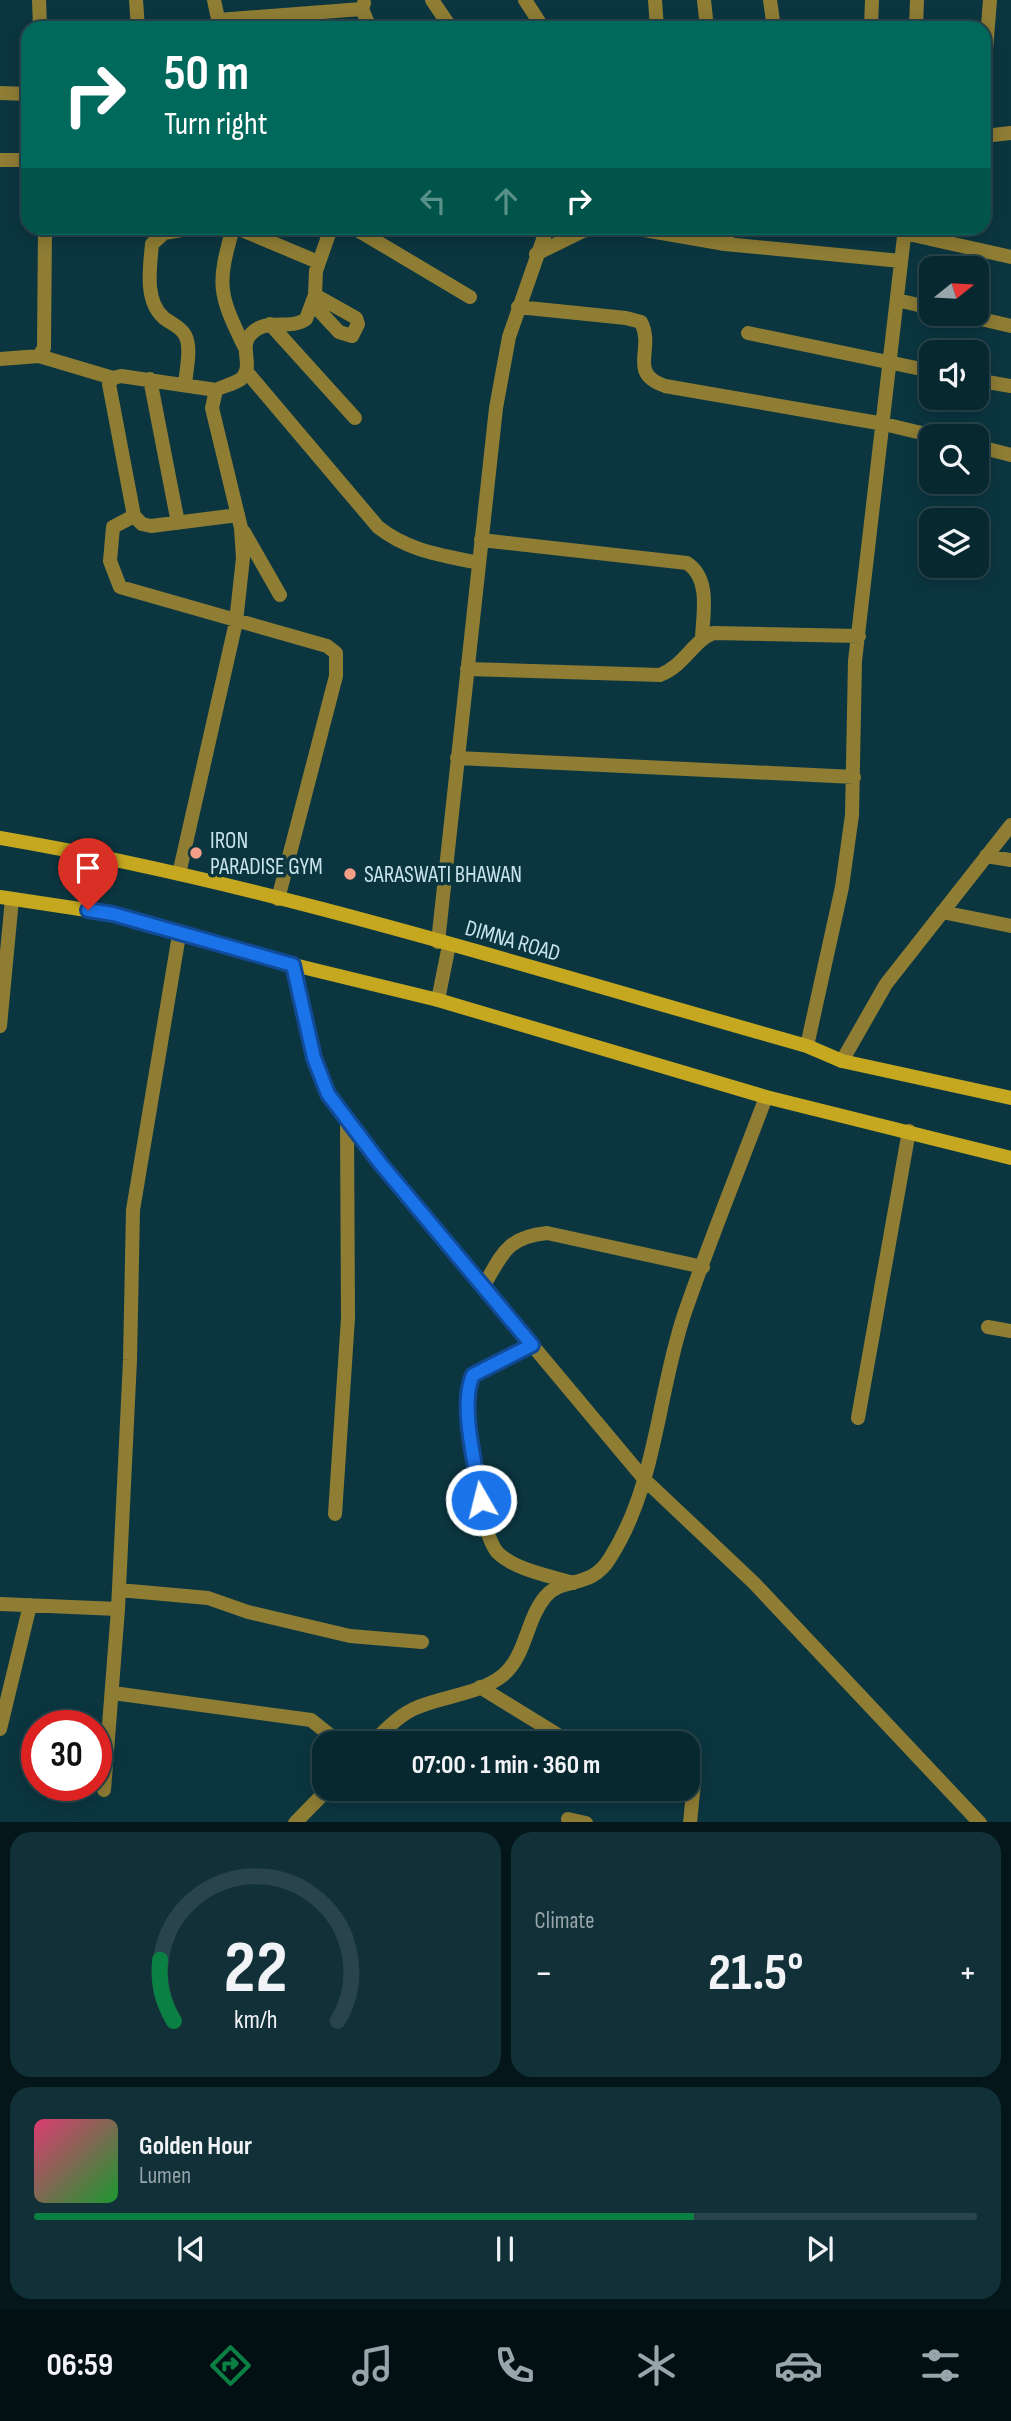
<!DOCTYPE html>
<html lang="en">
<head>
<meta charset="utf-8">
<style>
  :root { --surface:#082830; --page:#113038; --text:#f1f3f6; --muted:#98a6ab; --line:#29444c; --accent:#0b8043 }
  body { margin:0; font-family:"Sofia Sans Condensed",sans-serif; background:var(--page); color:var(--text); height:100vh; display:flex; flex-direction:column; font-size:26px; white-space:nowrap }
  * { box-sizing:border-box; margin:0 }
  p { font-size:23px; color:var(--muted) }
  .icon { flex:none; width:38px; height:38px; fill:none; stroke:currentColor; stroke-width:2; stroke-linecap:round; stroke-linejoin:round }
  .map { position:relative; height:1822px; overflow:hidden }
  .panel { display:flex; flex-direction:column; gap:10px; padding:10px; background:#04161a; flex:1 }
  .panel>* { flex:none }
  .top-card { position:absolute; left:21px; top:21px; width:970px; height:214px; border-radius:21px; box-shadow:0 4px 18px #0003,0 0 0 2px var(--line); background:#00695c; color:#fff; overflow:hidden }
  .needle { width:46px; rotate:72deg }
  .fabs { position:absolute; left:919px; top:256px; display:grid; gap:14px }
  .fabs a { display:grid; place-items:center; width:70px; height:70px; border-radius:14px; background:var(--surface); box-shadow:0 4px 18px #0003,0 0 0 2px var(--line); font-size:35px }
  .speed { position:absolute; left:21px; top:1710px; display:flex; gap:14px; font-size:35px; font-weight:700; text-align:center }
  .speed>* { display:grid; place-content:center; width:91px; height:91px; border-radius:50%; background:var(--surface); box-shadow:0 4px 18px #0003,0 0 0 2px var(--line); line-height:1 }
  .speed .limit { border:10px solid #d22; background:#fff; color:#111 }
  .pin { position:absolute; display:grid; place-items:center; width:60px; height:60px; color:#fff; margin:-72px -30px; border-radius:50% 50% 50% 0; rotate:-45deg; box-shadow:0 0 7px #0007 }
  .pin .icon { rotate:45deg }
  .me { position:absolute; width:77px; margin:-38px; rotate:352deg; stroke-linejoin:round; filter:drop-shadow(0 0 5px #0008) }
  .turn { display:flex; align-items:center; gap:24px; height:147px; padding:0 28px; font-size:32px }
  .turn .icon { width:91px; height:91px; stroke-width:2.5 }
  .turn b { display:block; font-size:49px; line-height:60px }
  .lanes { display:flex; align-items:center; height:66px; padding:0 28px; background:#0003; justify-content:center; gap:35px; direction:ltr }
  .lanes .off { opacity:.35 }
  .big { font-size:52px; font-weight:700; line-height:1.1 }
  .panel .tile { flex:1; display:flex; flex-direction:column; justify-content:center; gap:10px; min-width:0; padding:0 24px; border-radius:21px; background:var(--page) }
  .panel .dial { align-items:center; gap:0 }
  .dial svg { height:182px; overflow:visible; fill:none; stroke:var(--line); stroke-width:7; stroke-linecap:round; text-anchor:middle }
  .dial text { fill:var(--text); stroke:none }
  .song { display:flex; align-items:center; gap:21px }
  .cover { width:84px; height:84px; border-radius:10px; background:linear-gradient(135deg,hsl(340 70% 55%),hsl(130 70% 35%)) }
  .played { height:7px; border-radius:4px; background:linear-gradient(90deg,var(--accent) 70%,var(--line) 70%) }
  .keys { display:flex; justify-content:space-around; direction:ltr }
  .heat { display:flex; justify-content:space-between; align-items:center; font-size:38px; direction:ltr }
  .panel .tiles { flex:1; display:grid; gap:10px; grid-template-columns:1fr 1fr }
  .tile:last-child { grid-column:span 2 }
  .trip { position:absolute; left:312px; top:1731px; width:388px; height:70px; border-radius:21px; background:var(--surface); box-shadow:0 4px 18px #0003,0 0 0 2px var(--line); font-weight:700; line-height:70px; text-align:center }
  .dock { display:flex; height:112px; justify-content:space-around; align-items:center; background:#031013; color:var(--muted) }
  .dock .icon { width:49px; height:49px }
  .dock .selected { color:var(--accent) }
  .dock b { font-size:32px; color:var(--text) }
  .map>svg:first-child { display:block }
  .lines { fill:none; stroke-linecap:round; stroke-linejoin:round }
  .street { stroke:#8f7d34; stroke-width:14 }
  .secondary { stroke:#c5a81f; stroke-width:14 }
  .route-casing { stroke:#114b97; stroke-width:18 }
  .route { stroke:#1a73e8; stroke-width:12 }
  .poi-dot { fill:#f49e87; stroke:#0b3640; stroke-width:2.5 }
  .labels { text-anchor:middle; stroke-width:7; stroke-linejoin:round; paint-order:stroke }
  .poi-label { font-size:23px; fill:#c9e4eb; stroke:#0b3640; text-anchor:start }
  .street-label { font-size:23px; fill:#c9e4eb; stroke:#0b3640 }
</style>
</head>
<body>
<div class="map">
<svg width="1011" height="1823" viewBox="0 0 1011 1823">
  <rect width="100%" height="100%" fill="#0b3640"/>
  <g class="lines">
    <path class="street" d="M39,0L40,28
      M136,0L138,28
      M214,0L220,28
      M432,0L451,28
      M525,0L543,28
      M655,0L657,28
      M704,0L707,28
      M770,0L774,28
      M364,3L362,9L370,28
      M218,20L362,9
      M871,28L872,0
      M916,28L917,0
      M984,76L990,0
      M0,93L28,94
      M984,136L1011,133
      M0,160H28
      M233,228C217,284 218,293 244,346
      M237,228L318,262
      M354,228L470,297
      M633,228L725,244
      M729,228L725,244L901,261
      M904,233L1011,257
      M536,254L583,231L598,228
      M897,300L931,308
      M313,304L339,332L352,336L358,324L356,318L315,295
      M518,307L626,318L641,322C655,350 627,373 665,386L884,424L934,436
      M955,313L1011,326
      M270,324L355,418
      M748,333L931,371
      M39,356L113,378
      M0,359L39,356L44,348L45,228
      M246,371L378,527C408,551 442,555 479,563
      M150,379L178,523
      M976,380L1011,386
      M185,385C186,370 192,348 185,335C181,327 170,323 164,318C144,301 150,267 152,244L164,233L193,228
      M216,390L121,376L113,378L109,384L134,516L142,524L151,526L238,515
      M976,446L1011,455
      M134,516L113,527L110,561L120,587L327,646L336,653V676L278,899
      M244,532L280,595
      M481,540L687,563C711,579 703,613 702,638
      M467,669L660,675C685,665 692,642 713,633L859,636
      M457,758L854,777
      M986,856L1011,860
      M179,874L236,622L243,558L241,528L212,408L216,390C223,386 234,384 241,379C255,367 238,347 251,334C266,317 289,331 306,319L315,295L316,271L331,228
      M942,912L1011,926
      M438,942L496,408L509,337L547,228
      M294,965L314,1058L328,1094L380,1163L645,1480L754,1583L980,1823
      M438,1000L449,945
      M0,1026L12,899
      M807,1046L842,887L852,815L855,661L905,228
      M842,1061L886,984L1011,825
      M483,1287C502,1255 506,1237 547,1233L703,1267
      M988,1327L1011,1331
      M532,1345L473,1375C461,1399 478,1533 498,1553C516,1570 550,1576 573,1583
      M858,1418L909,1131
      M335,1514L348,1318L347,1121
      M119,1590L208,1598L248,1612L350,1636L422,1642
      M0,1604L118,1609
      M480,1687L571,1743
      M113,1693L311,1720L340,1743
      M0,1729L30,1605
      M372,1743C385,1730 400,1714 418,1707C444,1696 479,1694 502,1676C526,1657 526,1620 545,1597C562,1576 591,1590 610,1558C657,1484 657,1396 684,1315C709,1242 739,1169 766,1097
      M688,1776L694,1782L690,1823
      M104,1790L118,1609L130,1360L133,1210L179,935
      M568,1819L586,1823
      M295,1823L329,1788"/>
    <path class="secondary" d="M0,838C274,885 540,971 807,1046L842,1061L1011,1098
      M0,897L113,914L294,965L438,1000L766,1097L1011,1158"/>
  </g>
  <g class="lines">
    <g class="route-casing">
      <path id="route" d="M88,910L113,914L293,965L314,1058L328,1094L380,1163L532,1345L473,1375C459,1404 476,1467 481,1500"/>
    </g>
    <use href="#route" class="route"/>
  </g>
  <g class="poi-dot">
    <circle cx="196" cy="853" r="7"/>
    <circle cx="350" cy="874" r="7"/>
  </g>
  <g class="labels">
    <g class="poi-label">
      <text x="210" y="848">IRON<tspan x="210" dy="26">PARADISE GYM</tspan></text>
      <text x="364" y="882">SARASWATI BHAWAN</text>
    </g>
    <g class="street-label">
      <text transform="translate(513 940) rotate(16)" y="8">DIMNA ROAD</text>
    </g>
  </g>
</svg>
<div class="fabs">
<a><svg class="needle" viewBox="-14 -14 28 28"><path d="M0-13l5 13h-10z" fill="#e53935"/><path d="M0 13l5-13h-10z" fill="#98a6ab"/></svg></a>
<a><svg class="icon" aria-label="sound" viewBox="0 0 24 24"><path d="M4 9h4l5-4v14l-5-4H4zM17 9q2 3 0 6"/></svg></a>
<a><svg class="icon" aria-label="search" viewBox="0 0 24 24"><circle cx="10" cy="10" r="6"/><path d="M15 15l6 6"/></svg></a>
<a><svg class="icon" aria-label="layers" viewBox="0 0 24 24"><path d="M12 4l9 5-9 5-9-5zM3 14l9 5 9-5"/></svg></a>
</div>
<div class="speed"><div class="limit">30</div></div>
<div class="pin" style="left:88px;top:910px;background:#d93025"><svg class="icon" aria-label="arrive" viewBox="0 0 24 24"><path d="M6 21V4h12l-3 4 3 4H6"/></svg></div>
<svg class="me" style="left:481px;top:1500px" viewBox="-20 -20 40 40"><circle r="17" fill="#1a73e8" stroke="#fff" stroke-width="3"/><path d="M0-11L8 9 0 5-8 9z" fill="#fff"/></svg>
<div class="trip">07:00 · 1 min · 360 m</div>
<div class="top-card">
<div class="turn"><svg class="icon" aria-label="right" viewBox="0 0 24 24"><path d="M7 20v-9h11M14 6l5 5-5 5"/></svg><div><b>50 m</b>Turn right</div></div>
<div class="lanes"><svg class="icon off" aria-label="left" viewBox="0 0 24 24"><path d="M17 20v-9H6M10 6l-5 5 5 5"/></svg><svg class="icon off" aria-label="ahead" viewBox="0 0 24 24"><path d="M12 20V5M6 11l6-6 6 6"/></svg><svg class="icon" aria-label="right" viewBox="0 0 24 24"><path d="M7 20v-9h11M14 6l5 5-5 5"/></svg></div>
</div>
</div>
<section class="panel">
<div class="tiles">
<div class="tile dial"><svg viewBox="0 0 100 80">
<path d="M14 69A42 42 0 1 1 86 69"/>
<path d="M14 69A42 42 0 0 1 8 42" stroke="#0b8043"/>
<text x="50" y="56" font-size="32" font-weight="700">22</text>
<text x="50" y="72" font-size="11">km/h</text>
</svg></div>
<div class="tile"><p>Climate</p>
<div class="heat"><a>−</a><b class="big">21.5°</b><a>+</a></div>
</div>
<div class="tile">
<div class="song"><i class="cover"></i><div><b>Golden Hour</b><p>Lumen</p></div></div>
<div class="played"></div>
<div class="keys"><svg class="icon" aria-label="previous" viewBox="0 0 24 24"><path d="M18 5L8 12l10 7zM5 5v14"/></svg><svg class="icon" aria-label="pause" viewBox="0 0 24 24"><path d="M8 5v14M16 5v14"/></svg><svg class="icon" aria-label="next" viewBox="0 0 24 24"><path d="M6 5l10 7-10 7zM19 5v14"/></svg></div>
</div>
</div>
</section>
<nav class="dock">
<b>06:59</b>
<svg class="icon selected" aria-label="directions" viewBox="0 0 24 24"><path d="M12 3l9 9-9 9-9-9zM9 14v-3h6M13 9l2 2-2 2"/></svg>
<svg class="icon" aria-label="music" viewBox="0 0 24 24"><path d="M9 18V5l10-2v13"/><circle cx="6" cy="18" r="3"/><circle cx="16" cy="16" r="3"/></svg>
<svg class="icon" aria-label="phone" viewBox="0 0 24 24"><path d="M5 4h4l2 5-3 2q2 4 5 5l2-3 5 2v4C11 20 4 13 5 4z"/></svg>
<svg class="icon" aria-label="climate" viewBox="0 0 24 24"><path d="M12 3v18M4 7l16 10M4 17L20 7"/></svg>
<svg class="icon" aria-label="car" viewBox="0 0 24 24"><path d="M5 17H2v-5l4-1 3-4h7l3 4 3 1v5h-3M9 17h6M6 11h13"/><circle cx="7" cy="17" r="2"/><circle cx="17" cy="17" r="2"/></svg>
<svg class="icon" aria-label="filters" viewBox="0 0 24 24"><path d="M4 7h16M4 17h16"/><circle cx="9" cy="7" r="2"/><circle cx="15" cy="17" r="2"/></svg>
</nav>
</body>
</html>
